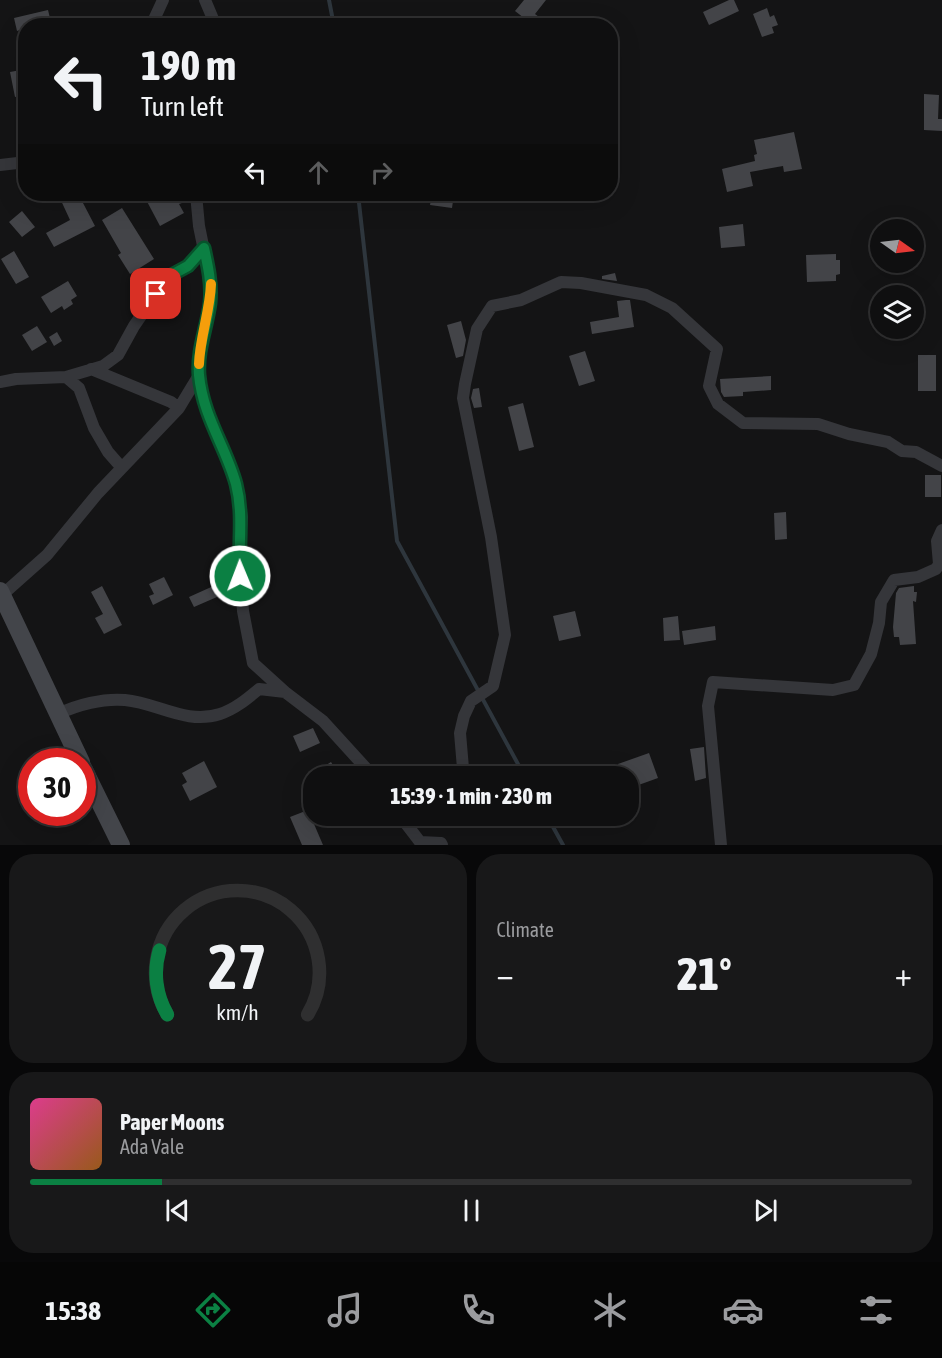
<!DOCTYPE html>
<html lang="en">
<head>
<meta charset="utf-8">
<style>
  :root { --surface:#0f0f10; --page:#181819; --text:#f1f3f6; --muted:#9b9c9f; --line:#2f2f30; --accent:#0b8043 }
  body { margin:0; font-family:"Asap Condensed",sans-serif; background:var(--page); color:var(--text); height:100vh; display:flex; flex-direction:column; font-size:22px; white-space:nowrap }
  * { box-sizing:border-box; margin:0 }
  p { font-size:20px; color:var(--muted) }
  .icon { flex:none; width:33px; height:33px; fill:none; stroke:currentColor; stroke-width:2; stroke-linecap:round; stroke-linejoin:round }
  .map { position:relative; height:845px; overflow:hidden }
  .details { display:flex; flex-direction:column; gap:9px; padding:9px; background:#080809; flex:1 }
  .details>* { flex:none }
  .top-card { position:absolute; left:18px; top:18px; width:600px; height:183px; border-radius:24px; box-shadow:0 6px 24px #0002,0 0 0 2px var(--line); background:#0f0f10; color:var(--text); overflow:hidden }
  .needle { width:39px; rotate:104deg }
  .controls { position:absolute; left:870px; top:219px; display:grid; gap:12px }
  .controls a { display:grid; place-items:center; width:54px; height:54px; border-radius:50%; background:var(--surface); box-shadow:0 6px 24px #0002,0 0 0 2px var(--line); font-size:30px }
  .speed { position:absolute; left:18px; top:748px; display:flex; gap:12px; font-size:30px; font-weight:700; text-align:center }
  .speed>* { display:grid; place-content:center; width:78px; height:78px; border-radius:50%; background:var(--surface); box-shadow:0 6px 24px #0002,0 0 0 2px var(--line); line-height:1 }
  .speed .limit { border:9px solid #d22; background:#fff; color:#111 }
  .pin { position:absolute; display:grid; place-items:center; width:51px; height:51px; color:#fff; margin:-26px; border-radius:12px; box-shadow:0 3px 9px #0006 }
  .me { position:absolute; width:66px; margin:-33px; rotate:359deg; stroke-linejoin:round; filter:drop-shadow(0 0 4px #0008) }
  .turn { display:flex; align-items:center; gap:21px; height:126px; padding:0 24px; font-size:27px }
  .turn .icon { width:78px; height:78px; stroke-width:2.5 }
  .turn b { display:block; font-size:42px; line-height:51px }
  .lanes { display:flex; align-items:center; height:57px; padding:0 24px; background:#0003; justify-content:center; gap:30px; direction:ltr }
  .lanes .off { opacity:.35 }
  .big { font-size:45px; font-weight:800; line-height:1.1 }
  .details .card { flex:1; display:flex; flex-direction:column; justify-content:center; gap:9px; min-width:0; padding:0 21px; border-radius:24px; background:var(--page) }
  .details .dial { align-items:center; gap:0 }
  .dial svg { height:156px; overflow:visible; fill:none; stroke:var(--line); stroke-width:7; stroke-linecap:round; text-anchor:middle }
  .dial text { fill:var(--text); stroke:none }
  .song { display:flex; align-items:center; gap:18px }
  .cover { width:72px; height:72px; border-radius:9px; background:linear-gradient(135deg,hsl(330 70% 55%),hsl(30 70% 35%)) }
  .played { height:6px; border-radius:3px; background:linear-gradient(90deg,var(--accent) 15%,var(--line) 15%) }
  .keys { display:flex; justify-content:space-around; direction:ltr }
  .heat { display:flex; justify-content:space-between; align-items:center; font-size:33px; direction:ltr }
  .details .tiles { flex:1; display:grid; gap:9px; grid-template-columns:1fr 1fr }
  .card:last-child { grid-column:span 2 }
  .trip { position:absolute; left:303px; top:766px; width:336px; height:60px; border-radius:24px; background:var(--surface); box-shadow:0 6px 24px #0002,0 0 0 2px var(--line); font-weight:800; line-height:60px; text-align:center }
  .dock { display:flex; height:96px; justify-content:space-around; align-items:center; background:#060606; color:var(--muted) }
  .dock .icon { width:42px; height:42px }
  .dock .on { color:var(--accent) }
  .dock b { font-size:27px; color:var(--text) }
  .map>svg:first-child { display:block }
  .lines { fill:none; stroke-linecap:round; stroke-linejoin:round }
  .stream { stroke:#2e363d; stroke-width:4 }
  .building { fill:#434448 }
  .street { stroke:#35363a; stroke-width:12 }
  .secondary { stroke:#43454a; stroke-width:18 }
  .route-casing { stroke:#07532c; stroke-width:15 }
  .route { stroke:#0b8043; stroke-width:10 }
  .slow { stroke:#f59e0b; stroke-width:10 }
</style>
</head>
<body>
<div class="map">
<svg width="942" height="845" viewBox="0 0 942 845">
  <rect width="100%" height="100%" fill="#141415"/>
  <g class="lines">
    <path class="stream" d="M329,0L334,26
      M358,194L397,541L525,777
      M547,816L563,845"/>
  </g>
  <path class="building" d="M524,0H546L535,14L539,17L533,25L515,11Z
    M729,0H734L739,11L709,25L703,12Z
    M767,8L770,17L774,15L778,25L772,27L774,33L762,37L753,14Z
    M48,10L51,22L38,26H26V28L17,31L14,18Z
    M26,69V95L15,97L10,72Z
    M924,94L939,95L938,119H942V131L924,130Z
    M794,132L802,169L784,172L783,166L750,172L753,186L727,192L722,169L755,161L754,155L757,154L754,140Z
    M58,194H82L85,202L83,203L95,226L54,247L46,233L70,220Z
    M143,194H177L182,203L179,204L184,213L160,226Z
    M432,194H454L452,208L430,205Z
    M122,208L154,259L130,274L118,255L121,253L102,220Z
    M22,211L35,227L22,237L9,222Z
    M743,224L745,246L721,248L719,227Z
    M14,251L29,277L16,284L1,259Z
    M836,254V260H840V274L836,275V281L807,282L806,255Z
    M615,273L617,281L602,279V276Z
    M68,281L77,296L71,300L73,304L64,310L62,306L51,313L41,297Z
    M626,300H630L634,327L592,334L590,322L619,317L617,301Z
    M461,321L466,340L463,356L456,358L447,325Z
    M37,326L47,342L32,351L22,335Z
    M57,332L62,341L54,346L49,337Z
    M585,351L595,381L579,386L569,356Z
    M918,355H936V391H918Z
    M771,376V390L743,392V396L724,397L721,392L720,379Z
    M479,388L482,407L474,408L471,398L473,389Z
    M523,403L534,447L519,451L508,407Z
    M925,475H941V497H925Z
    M786,512L787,539L775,540L774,513Z
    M164,577L173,595L153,605L149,596L154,594L149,584Z
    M229,579L233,590L194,607L189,597Z
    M102,586L122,625L104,634L95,618L103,614L91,592Z
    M914,586V592H917L916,602L913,601L916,644L900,645L899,637H894L893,627L896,593L899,588Z
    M575,611L581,636L559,641L553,616Z
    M678,616L680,640L664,641L663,618Z
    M715,626L716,640L684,645L682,631Z
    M313,728L320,743L300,752L293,736Z
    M704,747L706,778L695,781L690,749Z
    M649,753L658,778L633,787L628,777H622L618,764Z
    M204,761L217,787L190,801L182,785L187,782L182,773Z
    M331,762L340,777H307Z
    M308,810L323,845H302L290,817Z"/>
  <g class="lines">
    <path class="street" d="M205,0L216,26
      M151,26L163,0
      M0,165L26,162
      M196,194L199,226L211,285L210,305L201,343L199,375L204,402L236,483L242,517L239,559L243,611L253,663L285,692L323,721L374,777
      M91,369L171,402L179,408
      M66,377L103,366L118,355L134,326L167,278L188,266L204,248
      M0,382L16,379L66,377L79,388L94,428L108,452L122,468
      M2,595L47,555L98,493L179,408L199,375
      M58,714C77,705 103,698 125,700C158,703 186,725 220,714C235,709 247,699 259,689L285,692
      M458,777L463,768L460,733L464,716L471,701L493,686L505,635L491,537L463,398L465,384L477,329L492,306L521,300L561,282L581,283L646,295L672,308L717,349L709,386L718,404L743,423L818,424L849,434L888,442L902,451L916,452L942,466
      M402,816L404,821L420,842L441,843L442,845
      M721,845L708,706L713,682L833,690L854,685L871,654L879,623L881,602L894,580L918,577L936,569L939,564L937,541L942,530"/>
    <path class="secondary" d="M0,591L81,762
      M82,766L121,845"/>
  </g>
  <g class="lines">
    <g class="route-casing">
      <path id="route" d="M156,294L166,278L188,266L204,248C208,266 212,284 210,303C207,327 197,350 199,375C203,417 226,447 236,484C244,515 238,545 240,576"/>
    </g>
    <use href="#route" class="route"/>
    <path class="slow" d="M199,364C200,337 210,311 211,284"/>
  </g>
</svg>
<div class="controls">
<a><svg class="needle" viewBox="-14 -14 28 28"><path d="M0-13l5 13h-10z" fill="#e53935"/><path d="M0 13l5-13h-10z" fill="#9b9c9f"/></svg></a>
<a><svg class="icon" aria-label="layers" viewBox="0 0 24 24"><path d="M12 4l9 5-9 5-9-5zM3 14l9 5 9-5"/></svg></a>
</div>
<div class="speed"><div class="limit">30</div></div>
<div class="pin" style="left:156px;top:294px;background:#d93025"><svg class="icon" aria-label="arrive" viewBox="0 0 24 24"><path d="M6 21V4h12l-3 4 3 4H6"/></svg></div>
<svg class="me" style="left:240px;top:576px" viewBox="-20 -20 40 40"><circle r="17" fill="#0b8043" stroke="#fff" stroke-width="3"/><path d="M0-11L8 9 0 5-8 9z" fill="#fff"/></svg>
<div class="trip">15:39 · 1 min · 230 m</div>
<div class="top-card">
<div class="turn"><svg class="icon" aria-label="left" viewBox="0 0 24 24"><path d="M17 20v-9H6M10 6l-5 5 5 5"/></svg><div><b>190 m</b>Turn left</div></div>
<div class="lanes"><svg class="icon" aria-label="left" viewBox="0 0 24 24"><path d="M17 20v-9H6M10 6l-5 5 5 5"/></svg><svg class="icon off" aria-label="ahead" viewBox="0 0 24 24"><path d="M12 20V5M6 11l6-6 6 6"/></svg><svg class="icon off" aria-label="right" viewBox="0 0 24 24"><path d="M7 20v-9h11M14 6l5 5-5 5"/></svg></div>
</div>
</div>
<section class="details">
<div class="tiles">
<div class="card dial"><svg viewBox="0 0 100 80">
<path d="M14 69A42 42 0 1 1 86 69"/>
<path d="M14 69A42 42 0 0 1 10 36" stroke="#0b8043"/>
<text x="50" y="56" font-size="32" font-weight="700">27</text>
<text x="50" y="72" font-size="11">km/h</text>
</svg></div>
<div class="card"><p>Climate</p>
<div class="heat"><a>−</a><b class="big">21°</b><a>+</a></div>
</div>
<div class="card">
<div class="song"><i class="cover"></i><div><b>Paper Moons</b><p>Ada Vale</p></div></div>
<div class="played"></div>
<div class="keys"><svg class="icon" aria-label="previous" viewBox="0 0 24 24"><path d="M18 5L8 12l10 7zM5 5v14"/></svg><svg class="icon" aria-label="pause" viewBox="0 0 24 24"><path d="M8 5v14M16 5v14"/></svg><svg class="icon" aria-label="next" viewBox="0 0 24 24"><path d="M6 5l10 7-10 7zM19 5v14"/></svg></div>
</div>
</div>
</section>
<nav class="dock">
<b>15:38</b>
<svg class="icon on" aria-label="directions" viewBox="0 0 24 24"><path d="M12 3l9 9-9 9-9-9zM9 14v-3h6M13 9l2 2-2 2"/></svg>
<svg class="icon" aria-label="music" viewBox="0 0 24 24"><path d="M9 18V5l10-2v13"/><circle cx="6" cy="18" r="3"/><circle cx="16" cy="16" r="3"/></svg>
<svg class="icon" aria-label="phone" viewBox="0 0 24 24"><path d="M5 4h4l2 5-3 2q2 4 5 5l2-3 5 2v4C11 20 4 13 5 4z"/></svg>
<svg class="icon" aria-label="climate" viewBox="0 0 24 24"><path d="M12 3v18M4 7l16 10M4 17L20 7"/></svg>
<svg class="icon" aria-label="car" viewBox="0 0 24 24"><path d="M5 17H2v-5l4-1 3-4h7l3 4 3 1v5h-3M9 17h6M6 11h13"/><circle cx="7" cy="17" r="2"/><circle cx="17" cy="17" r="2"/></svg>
<svg class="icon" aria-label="filters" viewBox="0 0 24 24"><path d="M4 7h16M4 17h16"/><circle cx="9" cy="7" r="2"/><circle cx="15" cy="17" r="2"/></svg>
</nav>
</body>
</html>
